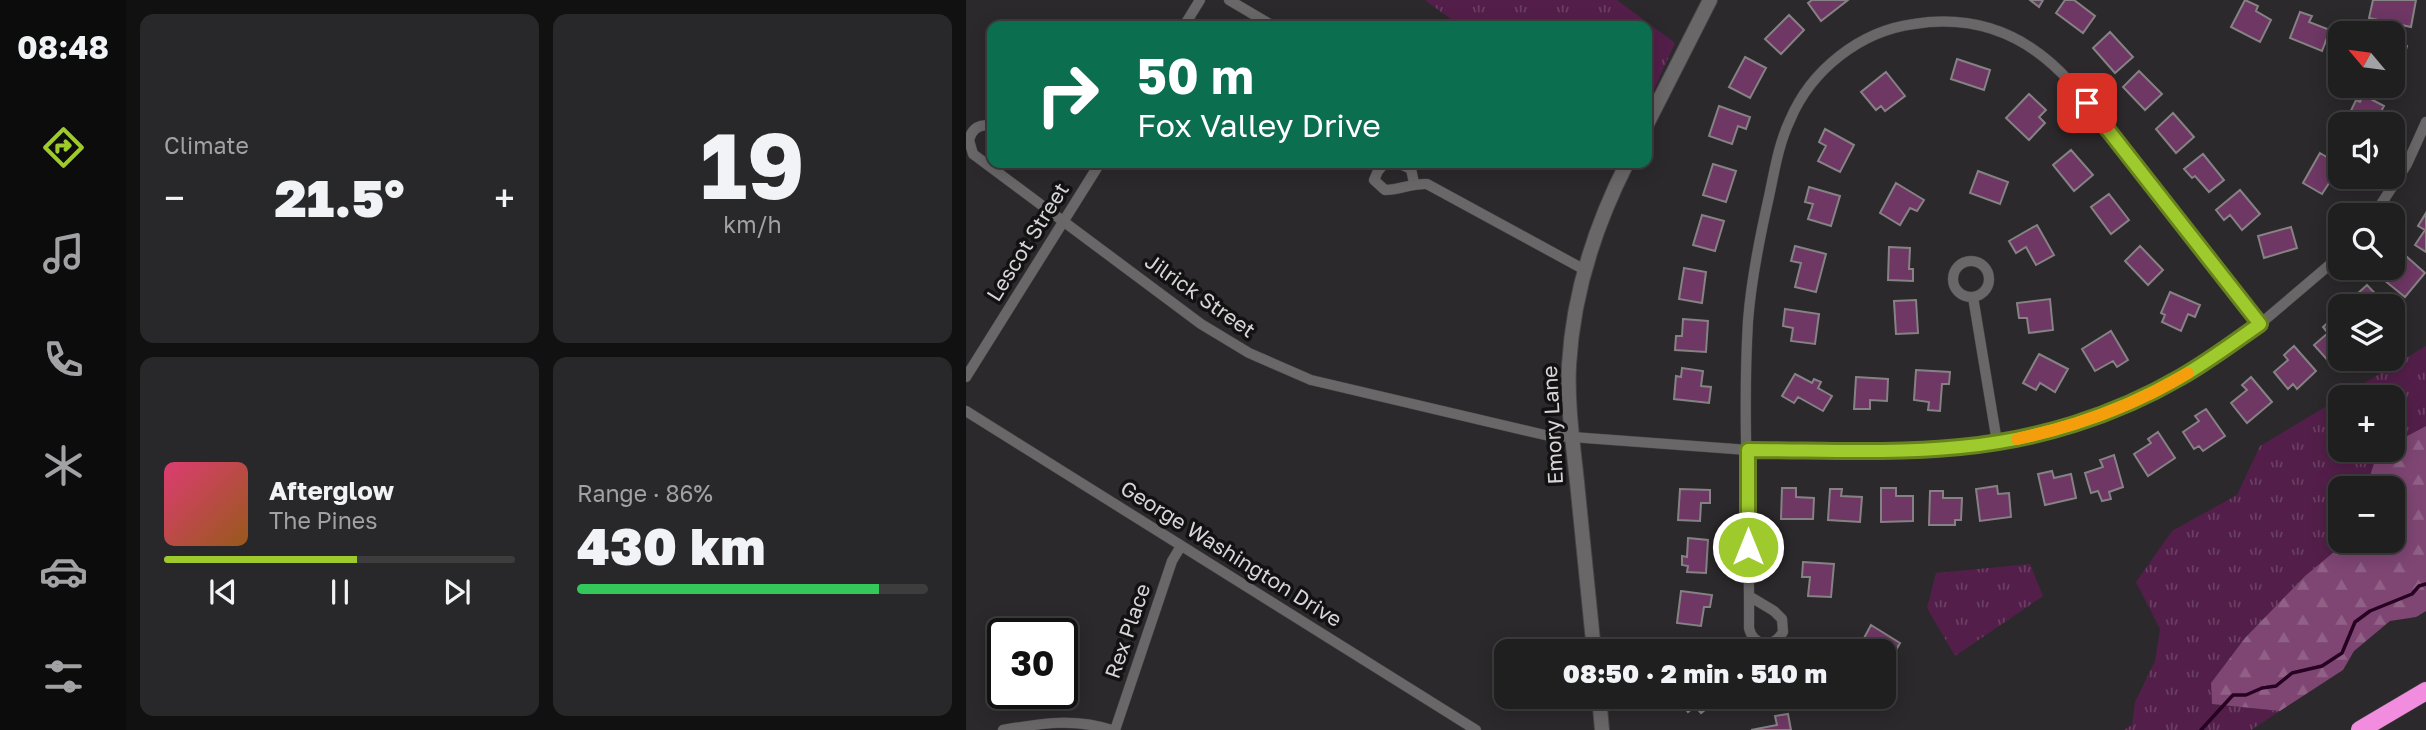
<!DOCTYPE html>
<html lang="en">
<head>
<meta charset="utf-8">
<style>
  :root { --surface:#201f20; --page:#282729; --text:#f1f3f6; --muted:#a2a2a5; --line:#3d3d3e; --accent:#9fca2d }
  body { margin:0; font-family:"Golos Text",sans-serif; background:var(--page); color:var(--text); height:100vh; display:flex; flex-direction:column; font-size:26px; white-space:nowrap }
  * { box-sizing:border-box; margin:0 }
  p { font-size:23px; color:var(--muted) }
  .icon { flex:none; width:38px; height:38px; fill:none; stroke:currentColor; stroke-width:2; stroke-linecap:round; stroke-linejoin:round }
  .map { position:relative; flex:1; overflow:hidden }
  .side { display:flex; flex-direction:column; gap:14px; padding:14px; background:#121112; width:840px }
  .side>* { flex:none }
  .top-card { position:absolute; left:21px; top:21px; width:665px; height:147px; border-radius:14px; box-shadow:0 4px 18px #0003,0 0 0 2px var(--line); background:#0b6e4f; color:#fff; overflow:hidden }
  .needle { width:46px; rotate:299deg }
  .fabs { position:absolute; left:1362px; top:21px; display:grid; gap:14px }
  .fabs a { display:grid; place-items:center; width:77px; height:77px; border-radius:14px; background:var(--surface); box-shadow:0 4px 18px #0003,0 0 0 2px var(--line); font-size:35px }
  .speed { position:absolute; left:21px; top:618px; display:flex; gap:14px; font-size:35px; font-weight:700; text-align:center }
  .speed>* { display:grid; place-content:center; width:91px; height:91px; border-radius:50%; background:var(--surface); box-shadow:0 4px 18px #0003,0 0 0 2px var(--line); line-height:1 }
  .speed .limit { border:4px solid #111; border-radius:10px; background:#fff; color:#111 }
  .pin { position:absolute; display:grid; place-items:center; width:60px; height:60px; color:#fff; margin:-30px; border-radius:14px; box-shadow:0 4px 10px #0006 }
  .me { position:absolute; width:77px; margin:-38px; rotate:0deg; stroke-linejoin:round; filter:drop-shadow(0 0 5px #0008) }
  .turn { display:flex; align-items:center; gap:24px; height:147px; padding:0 35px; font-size:32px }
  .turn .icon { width:91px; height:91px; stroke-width:2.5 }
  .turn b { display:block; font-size:49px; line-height:60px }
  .big { font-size:52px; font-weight:800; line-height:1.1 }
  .side .widget { flex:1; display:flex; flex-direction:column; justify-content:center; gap:10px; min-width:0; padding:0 24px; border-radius:14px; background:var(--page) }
  .side .dial { align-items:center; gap:0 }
  .dial b { font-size:91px; line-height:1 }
  .song { display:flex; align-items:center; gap:21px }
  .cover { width:84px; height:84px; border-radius:10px; background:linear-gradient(135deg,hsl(340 70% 55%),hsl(30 70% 35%)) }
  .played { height:7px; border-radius:4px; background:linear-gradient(90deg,var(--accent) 55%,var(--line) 55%) }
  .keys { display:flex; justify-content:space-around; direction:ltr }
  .heat { display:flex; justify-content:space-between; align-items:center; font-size:38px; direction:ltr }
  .charge { height:10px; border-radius:5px; background:linear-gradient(90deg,#34c759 86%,var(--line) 0) }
  .side .tiles { flex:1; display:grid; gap:14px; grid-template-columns:repeat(2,1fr) }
  .trip { position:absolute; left:528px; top:639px; width:402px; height:70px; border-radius:14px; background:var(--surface); box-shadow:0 4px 18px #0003,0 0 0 2px var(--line); font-weight:800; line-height:70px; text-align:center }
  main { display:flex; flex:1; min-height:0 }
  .tab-bar { display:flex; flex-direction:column; width:126px; justify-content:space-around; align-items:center; background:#0d0c0d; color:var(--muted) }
  .tab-bar .icon { width:49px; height:49px }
  .tab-bar .on { color:var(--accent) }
  .tab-bar b { font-size:32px; color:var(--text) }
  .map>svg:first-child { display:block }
  .grass { fill:url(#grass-tufts) }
  .forest { fill:url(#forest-firs) }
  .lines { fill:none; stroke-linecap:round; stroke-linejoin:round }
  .stream { stroke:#260121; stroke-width:3.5 }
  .building { fill:#6e3764; stroke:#858284; stroke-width:2 }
  .street-casing { stroke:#474446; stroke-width:11 }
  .secondary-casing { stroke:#474446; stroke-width:16 }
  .highway-casing { stroke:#474446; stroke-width:19 }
  .street { stroke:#6a6769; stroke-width:10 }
  .secondary { stroke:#6a6769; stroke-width:14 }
  .highway { stroke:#f18cde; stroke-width:18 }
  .route-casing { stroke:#67831d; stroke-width:18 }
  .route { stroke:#9fca2d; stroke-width:12 }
  .slow { stroke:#f59e0b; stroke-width:12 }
  .labels { text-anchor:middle; stroke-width:7; stroke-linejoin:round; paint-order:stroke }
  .street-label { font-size:21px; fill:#d7d5d7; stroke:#131213 }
</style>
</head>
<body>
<main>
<nav class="tab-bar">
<b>08:48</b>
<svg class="icon on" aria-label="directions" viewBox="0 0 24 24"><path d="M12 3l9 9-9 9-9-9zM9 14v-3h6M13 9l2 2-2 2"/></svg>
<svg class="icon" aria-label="music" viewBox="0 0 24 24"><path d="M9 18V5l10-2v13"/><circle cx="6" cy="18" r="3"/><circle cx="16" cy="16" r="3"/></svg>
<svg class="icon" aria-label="phone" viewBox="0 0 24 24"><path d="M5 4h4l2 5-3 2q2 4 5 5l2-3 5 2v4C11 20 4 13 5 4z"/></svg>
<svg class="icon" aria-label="climate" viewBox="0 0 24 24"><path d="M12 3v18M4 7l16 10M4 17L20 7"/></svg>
<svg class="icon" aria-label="car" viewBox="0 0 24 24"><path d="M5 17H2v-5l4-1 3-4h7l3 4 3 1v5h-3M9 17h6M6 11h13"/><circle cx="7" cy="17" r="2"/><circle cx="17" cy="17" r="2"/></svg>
<svg class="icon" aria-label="filters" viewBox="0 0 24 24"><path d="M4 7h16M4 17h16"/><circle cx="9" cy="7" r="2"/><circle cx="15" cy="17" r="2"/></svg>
</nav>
<section class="side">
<div class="tiles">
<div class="widget"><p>Climate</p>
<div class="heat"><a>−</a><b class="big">21.5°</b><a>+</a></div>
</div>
<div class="widget dial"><b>19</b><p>km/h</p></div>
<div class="widget">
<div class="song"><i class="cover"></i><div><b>Afterglow</b><p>The Pines</p></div></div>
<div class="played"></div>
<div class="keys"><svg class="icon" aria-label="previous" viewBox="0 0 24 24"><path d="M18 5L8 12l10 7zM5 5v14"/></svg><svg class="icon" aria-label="pause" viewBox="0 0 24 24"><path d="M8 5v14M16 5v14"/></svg><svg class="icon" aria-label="next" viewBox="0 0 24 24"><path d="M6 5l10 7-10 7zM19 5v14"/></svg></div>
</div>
<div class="widget"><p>Range · 86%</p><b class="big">430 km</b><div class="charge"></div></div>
</div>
</section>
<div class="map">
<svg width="1460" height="730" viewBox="0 0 1460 730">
  <defs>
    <pattern id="grass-tufts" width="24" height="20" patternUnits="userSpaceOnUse" patternTransform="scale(1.75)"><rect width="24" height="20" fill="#531f4a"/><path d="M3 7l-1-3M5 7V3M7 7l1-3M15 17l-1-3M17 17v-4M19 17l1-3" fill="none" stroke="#6b3f63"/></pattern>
    <pattern id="forest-firs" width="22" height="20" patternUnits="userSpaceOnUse" patternTransform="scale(1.75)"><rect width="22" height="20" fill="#7f4674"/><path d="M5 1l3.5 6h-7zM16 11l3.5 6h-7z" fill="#906087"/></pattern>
  </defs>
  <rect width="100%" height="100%" fill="#2b292b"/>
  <path class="grass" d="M459,0H651L709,43L681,105V26H494Z
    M1460,346V426L1426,444V397H1375Z
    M1374,398V450H1415L1412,451L1400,488H1374V541H1381L1339,576L1279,638L1245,683L1246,704L1314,711L1285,730H1158L1166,725L1169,702L1189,661L1194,629L1170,582L1206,531L1271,495L1294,446Z
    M1064,564L1077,596L989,656L961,608L970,573Z"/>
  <path class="forest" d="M1460,426V611L1450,617L1424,621L1388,651L1377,670L1314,711L1246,704L1245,683L1279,638L1339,576L1381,541H1426V488H1400L1412,451L1426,450V444Z"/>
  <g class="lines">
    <path class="stream" d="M1235,730L1267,695H1280L1296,688L1310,686L1326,673L1356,666L1376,653L1389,622L1404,611L1446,594L1453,586L1460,584"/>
  </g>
  <path class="building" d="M846,0H882L855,21L842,3Z
    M1064,0H1077L1073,7Z
    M1099,0H1108L1129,16L1117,33L1090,13Z
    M1279,0L1292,6L1290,11L1305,20L1294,42L1265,27Z
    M1407,0H1450L1445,27L1403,18Z
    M1334,12L1346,16L1343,22L1364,30L1356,51L1324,38Z
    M823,15L838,30L815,54L799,39Z
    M1144,32L1167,57L1149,73L1127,48Z
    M1426,42L1441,46L1432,79L1426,77Z
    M779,57L800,68L784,98L763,87Z
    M991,59L1024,70L1018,90L985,79Z
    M1173,71L1196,94L1179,110L1157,87Z
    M920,72L939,96L919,111L915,106L910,110L895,92Z
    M1063,94L1080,110L1073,117L1079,123L1063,140L1040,118Z
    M1397,95L1418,106L1410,121L1417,124H1387L1380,121L1390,100L1394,102Z
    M753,106L784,117L780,129L772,126L766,144L743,136Z
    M1207,113L1228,137L1210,153L1190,129Z
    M859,129L888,145L874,172L852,161L860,146L853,142Z
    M1105,150L1127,175L1108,191L1087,165Z
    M1354,153L1374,165V177H1388L1383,186L1367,177L1356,194L1337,183Z
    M1237,154L1258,180L1243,192L1229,176L1226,178L1218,169Z
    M747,164L770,171L760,202L737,195Z
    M1012,171L1042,182L1034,204L1004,193Z
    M930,183L958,200L951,211L944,208L934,225L914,213Z
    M843,187L874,196L865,226L842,219L847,204L839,202Z
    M1274,190L1294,214L1276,230L1264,215L1258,220L1250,210Z
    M1143,194L1163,220L1145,234L1125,207Z
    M1460,213V252L1449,245L1459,230L1452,226Z
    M736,215L758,221L749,251L727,245Z
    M1071,225L1088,255L1070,265L1060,247L1050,253L1043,241Z
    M1325,227L1331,248L1298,258L1292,236Z
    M829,246L860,254L850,292L829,287L835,263L825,261Z
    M1174,246L1197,270L1182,285L1159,261Z
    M923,247L944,248L943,269H947V281L922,280Z
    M1440,256L1459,273L1439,297L1413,276L1420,268L1428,270Z
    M718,268L740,272L736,303L713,299Z
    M1401,285L1417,302L1412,306H1378Z
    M1204,292L1234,305L1229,317L1222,314L1215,331L1196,322L1199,315L1195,313Z
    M1084,299L1087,330L1063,333L1061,318H1053L1051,303Z
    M950,300L952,333L930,334L928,301Z
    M819,309L853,314L849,344L825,341L827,328L817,326Z
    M1367,318L1374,326V357L1365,364L1348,345L1362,333L1357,327Z
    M717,319L742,321L740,352L709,350L710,336H716Z
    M1145,331L1162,360L1151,367L1147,361L1129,371L1116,349Z
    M1328,346L1350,371L1331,389L1327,384L1322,389L1308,372L1322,360L1318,355Z
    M1073,354L1102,369L1089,392L1074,383L1070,390L1057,383Z
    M716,368L737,371L735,386L745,387L743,403L708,399L710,376L715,377Z
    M950,370L984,372L983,384H976L974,411L962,410L963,402L948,400Z
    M829,374L846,383L848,379L855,382L852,388L866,396L857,411L832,397L828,403L816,396Z
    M890,377L922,379L921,401L904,400V409H888Z
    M1285,377L1306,402L1281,423L1265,403L1281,390L1276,385Z
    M1240,409L1259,436L1237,451L1233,446L1228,449L1217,432L1233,421L1229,416Z
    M1192,432L1209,458L1182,476L1168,454L1185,443L1182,439Z
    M1148,455L1157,487L1143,492L1145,499L1136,501L1132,491L1125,493L1119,473L1137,467L1134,460Z
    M1086,471L1088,478L1105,474L1110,498L1079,505L1072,474Z
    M1031,486L1032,494L1043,493L1045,517L1014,521L1010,489Z
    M816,488H830V497L848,498L847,519H815Z
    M915,488H930V496H947V521L915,522Z
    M714,489L744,490V503H735L734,521L712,520Z
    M864,489H876L875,496L896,497L894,522L862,520Z
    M964,491H977V498H996L995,520H989V525H963Z
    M722,538L742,540L740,573L721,572L722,566L716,565V556L721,557Z
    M837,562L868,564L865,597L842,596L844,577H836Z
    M715,591L746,595L744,607H738L735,626L711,623Z
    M905,625L934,643L919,669V651H898L904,641L898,638Z
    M700,696H738L745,705L735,713L729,706L722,712L715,703L709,708Z
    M822,714L825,730H785L811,725L809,716Z"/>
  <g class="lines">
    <g class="street-casing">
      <path id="street" d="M263,0L307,26
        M218,26L234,0
        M26,126C14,123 6,128 3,140L7,154L235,324L283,353L345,380L579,435L782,450L973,449L1031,442L1072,434L1148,409L1194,389L1238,363L1294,324L1374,256
        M448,183L445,169L434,164L419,163L412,171L408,180L419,190C434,190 446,183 461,184L619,270
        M1408,215L1441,164L1460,122
        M987 279a18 18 0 1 1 36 0a18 18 0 1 1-36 0Z
        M1007,297L1031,442
        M0,377L134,163
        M0,411L510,730
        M783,596L808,611L816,619L817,632C807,649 787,646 783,628C784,526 776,423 782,321C785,281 793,241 802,201C808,174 812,145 824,120C845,70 894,31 948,24C1011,14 1062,35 1104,82L1294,324
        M37,730C75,723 108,718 146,730
        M149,730L206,561L215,546"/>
    </g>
    <g class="secondary-casing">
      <path id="secondary" d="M681,124L744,0
        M628,651C622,595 617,538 611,482C607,443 601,404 603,365C607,295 629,226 661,163
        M633,696L636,730"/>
    </g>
    <g class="highway-casing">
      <path id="highway" d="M1394,730L1460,691"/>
    </g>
    <use href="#street" class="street"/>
    <use href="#secondary" class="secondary"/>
    <use href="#highway" class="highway"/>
  </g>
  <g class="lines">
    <g class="route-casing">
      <path id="route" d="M782,547V450C852,450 924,454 994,447C1071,440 1148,416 1215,377C1243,361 1268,342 1294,324L1121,103"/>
    </g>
    <use href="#route" class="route"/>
    <path class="slow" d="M1051,439C1110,426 1170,405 1222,373"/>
  </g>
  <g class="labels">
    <g class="street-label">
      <text transform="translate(62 242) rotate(-58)" y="7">Lescot Street</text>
      <text transform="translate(234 296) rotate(35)" y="7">Jilrick Street</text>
      <text transform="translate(587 425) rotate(-93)" y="7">Emory Lane</text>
      <text transform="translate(265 554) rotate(32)" y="7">George Washington Drive</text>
      <text transform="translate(162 631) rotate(-71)" y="7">Rex Place</text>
    </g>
  </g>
</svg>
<div class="fabs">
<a><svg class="needle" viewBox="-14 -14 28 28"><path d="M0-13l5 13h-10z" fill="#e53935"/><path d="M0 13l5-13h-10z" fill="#a2a2a5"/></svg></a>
<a><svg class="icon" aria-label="sound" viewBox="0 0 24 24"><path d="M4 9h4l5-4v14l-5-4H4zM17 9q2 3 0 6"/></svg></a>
<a><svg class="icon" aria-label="search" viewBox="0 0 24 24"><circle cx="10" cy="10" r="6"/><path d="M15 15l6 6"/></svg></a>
<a><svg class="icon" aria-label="layers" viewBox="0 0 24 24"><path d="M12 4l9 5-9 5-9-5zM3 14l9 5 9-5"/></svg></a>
<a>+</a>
<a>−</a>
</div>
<div class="speed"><div class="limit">30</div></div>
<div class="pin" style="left:1121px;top:103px;background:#d93025"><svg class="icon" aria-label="arrive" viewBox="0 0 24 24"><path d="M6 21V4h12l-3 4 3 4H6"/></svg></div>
<svg class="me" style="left:782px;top:547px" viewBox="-20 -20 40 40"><circle r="17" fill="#9fca2d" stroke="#fff" stroke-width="3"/><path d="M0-11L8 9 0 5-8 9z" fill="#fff"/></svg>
<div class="trip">08:50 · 2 min · 510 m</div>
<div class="top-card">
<div class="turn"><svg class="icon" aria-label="right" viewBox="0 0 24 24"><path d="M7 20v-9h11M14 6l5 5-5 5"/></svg><div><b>50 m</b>Fox Valley Drive</div></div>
</div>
</div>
</main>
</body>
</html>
